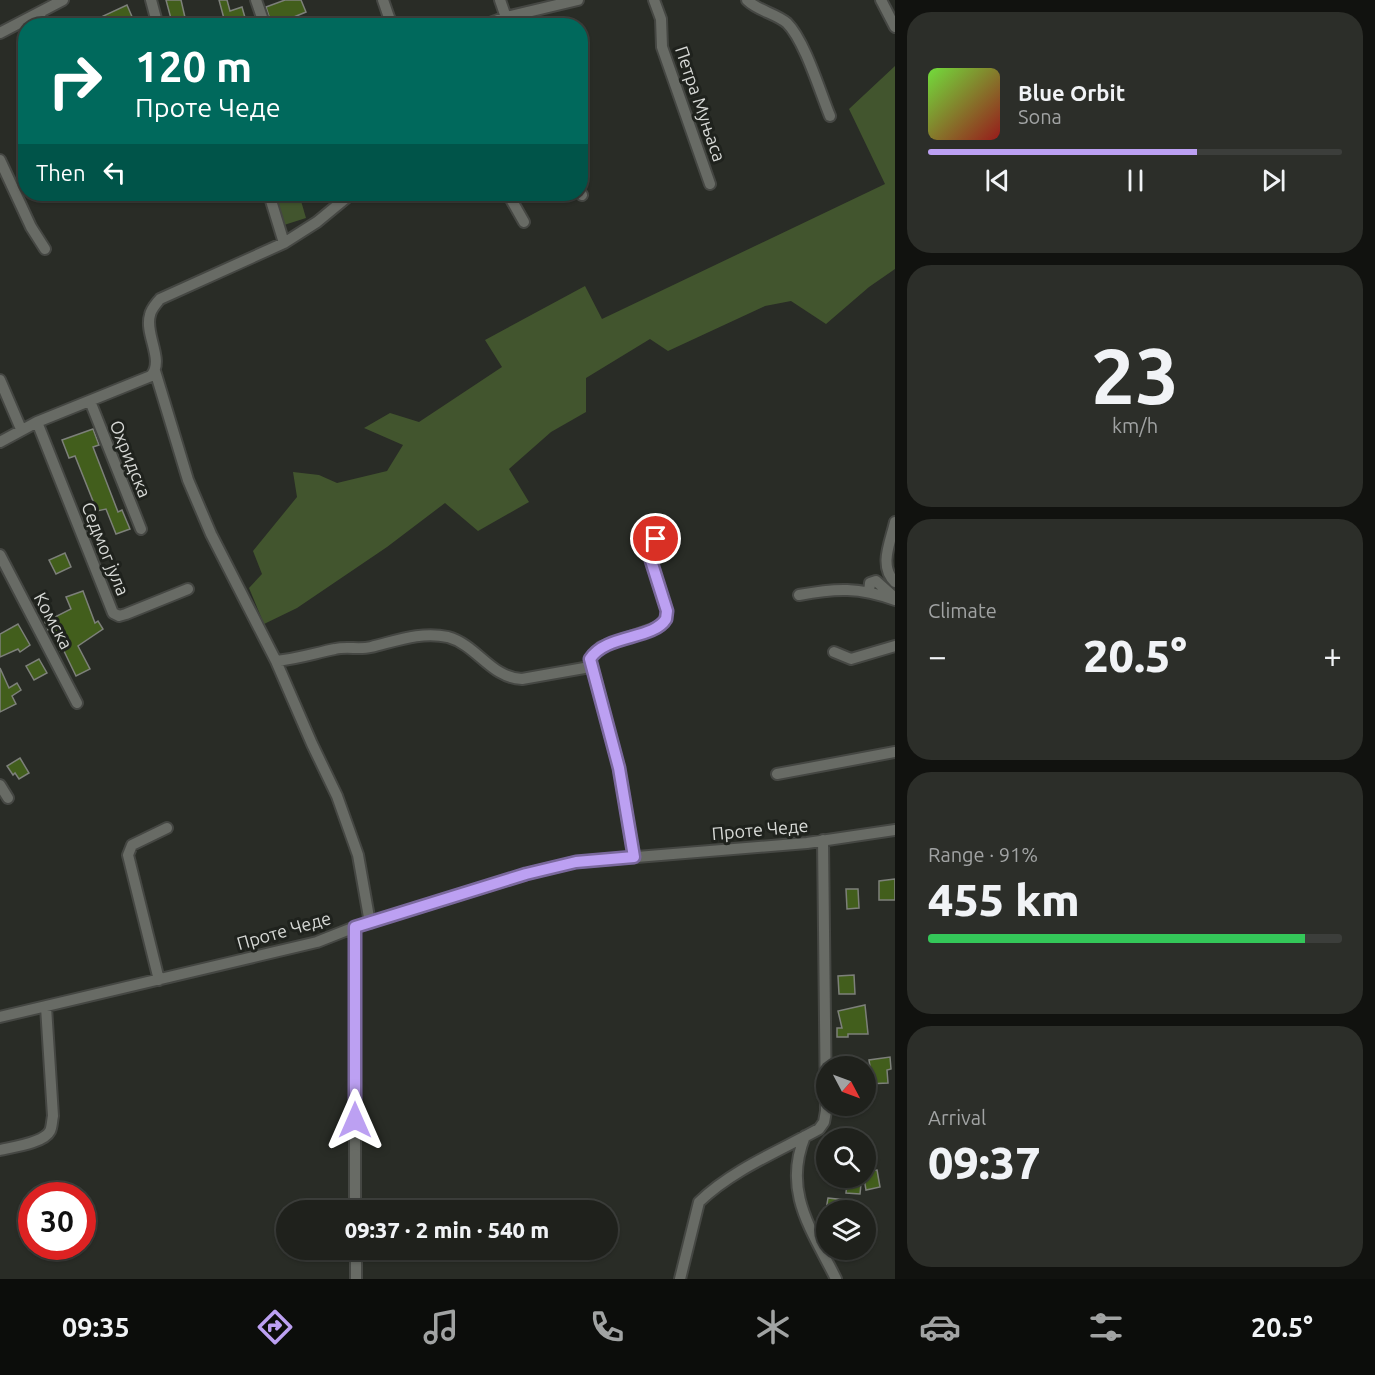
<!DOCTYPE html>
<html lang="en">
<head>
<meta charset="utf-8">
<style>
  :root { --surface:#1f211c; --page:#2c2e29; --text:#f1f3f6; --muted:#a1a3a3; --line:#3c3e3b; --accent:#bca0f2 }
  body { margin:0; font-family:Ubuntu,sans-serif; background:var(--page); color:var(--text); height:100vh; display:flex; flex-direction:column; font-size:22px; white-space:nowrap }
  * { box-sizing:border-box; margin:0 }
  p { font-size:20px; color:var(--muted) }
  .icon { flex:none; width:33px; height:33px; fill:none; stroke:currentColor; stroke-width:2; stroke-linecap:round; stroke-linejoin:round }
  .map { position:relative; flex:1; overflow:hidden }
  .drawer { display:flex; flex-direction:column; gap:12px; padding:12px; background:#11120f; width:480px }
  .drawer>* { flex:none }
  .guide { position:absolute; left:18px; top:18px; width:570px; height:183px; border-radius:24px; box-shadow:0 2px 4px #0004,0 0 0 2px var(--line); background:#00695c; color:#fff; overflow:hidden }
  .needle { width:39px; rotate:131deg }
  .tools { position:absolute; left:816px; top:1056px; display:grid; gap:12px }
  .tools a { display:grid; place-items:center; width:60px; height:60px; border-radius:50%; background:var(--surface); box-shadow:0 2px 4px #0004,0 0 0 2px var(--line); font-size:30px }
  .speed { position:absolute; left:18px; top:1182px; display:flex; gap:12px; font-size:30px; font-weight:700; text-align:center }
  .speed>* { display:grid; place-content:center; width:78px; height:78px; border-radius:50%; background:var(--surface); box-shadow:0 2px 4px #0004,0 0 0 2px var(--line); line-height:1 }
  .speed .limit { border:9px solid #d22; background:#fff; color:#111 }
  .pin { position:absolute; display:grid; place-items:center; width:51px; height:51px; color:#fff; margin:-26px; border:3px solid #fff; border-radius:50%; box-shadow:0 2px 6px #0007 }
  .me { position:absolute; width:66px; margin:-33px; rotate:0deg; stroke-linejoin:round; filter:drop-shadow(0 0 4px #0008) }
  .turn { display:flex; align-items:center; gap:21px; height:126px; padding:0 18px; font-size:27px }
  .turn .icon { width:78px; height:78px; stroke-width:2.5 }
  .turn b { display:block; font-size:42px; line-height:51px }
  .then { display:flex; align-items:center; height:57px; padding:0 18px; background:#0003; gap:12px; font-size:22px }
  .big { font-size:45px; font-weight:800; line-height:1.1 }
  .drawer .widget { flex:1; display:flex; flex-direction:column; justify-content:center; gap:9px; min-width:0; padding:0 21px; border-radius:24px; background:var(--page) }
  .drawer .dial { align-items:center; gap:0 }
  .dial b { font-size:78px; line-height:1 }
  .song { display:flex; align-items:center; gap:18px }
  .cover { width:72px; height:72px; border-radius:9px; background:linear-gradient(135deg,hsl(100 70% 55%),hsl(0 70% 35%)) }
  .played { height:6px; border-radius:3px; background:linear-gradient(90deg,var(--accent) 65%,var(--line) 65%) }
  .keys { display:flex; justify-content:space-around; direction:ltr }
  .heat { display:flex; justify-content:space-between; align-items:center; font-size:33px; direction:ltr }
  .charge { height:9px; border-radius:4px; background:linear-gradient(90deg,#34c759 91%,var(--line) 0) }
  .trip { position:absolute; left:276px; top:1200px; width:342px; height:60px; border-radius:30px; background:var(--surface); box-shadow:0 2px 4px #0004,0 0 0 2px var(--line); font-weight:800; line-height:60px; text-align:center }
  .menu { display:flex; height:96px; justify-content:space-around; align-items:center; background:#0c0d0b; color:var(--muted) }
  .menu .icon { width:42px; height:42px }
  .menu .current { color:var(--accent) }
  .menu b { font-size:27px; color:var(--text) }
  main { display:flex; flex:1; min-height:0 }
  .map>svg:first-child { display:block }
  .green { fill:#42552e }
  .building { fill:#425e1c; stroke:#7d807a; stroke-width:1.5 }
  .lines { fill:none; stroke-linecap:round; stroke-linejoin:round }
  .minor-casing { stroke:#454743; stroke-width:14 }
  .minor { stroke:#686b65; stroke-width:10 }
  .route-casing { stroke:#7a689d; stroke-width:15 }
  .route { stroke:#bca0f2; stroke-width:10 }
  .labels { text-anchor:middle; stroke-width:6; stroke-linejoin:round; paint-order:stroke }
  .street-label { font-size:18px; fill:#d7d9d6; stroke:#1f221d }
</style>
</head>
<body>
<main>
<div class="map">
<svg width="895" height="1279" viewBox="0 0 895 1279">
  <rect width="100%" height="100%" fill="#292c26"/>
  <path class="green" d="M895,66V269L869,287L826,324L791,301L765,306L668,351L650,339L586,378V412L551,432L509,469L529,502L478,531L445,503L387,547L297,608L264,624L249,588L262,574L253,551L297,497L293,472L319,475L337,483L387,471L403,445L364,428L390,413L419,422L502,367L485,340L585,286L602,319L885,184L849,109Z
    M274,194H299L306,218L284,225Z"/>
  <path class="building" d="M166,0H181L187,26H173Z
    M219,0H227L230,11L242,7L246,21L226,26Z
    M285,0H301L306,12L272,26L266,7Z
    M127,5L136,26H105L101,17Z
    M93,429L99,445L93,447L118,512L122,510L130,529L116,534L106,509L97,511L75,456L69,458L62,440Z
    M65,553L71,567L56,574L49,560Z
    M83,591L95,623L98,621L103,629L78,646L90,669L76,676L63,649L60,651L50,629L48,630L45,622L71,609L66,597Z
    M18,624L30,645L20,652L18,649L0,657V634Z
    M39,659L47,673L34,680L26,666Z
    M0,668L9,688L17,683L21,690L12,696L16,704L0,712Z
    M20,758L29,773L19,779L15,773L13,775L7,766Z
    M895,879V900H879V881Z
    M846,889H858L859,908L847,909Z
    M854,975L855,994H839L838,976Z
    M865,1005L868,1034H848V1037H837V1028H842L838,1011Z
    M890,1057L891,1069L887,1070L888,1083L866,1084V1073L871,1072L869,1060Z
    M877,1170L880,1187L866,1190L864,1178H866V1172Z
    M847,1183L861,1184L860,1194L846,1193Z
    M828,1198L846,1200L845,1210H826Z"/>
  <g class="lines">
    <g class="minor-casing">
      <path id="minor" d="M151,0L158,26
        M256,0L265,26
        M383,0L392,26
        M500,0L509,26
        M654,0L661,19L662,47L710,184
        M747,0C758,11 775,13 787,23C805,41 820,92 830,116
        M881,0L895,27
        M39,13L44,26
        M482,26L506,17L578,0
        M0,33L63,0
        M0,160L31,227L45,249
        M580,192L582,195
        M269,194L284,243
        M508,194L524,222
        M155,371L188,480L211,534L276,661L312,744L337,796L358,855L370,923
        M0,380L21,429
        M90,401L141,529
        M37,422L113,613L119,616L126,614L188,589
        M0,442L37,422L151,376C165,360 144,334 150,315C151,309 156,304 160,299L284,243L317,222L351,194
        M895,522C891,541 878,566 895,582
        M0,555L77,703
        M869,592L870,583L876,581L895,598
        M799,595C836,588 859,587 895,600
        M834,652L851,659L895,646
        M276,661C297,659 315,653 335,649C347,646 359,650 371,647C396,641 421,631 448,637C477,645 491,678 522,679L590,667
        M777,774L895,752
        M0,785L8,798
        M634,857L619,768L590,659L601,647L658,627L664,623L667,611L648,551L651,542L665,537
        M355,927V1210
        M159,980L128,855L132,845L167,828
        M0,1017L317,942L355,927L526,874L576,862L807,843L895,830
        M805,1136C782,1192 812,1230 836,1279
        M0,1150C13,1147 44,1143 50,1131C52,1127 52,1120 53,1116L46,1007
        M356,1250V1279
        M680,1279L699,1202C732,1170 779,1151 819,1129L824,1122L826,1111L823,840"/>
    </g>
    <use href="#minor" class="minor"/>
  </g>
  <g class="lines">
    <g class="route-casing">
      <path id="route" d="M355,1120V927L526,874L576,862L634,857L619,768L590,659C606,634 653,640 666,619L667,611L648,551L649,545L656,539"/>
    </g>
    <use href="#route" class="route"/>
  </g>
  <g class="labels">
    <g class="street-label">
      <text transform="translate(700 104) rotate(71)" y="6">Петра Муњаса</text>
      <text transform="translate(130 459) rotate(68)" y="6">Охридска</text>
      <text transform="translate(105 549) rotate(68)" y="6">Седмог јула</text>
      <text transform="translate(53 621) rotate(62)" y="6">Комска</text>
      <text transform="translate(760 830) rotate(-5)" y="6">Проте Чеде</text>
      <text transform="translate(284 931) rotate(-16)" y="6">Проте Чеде</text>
    </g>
  </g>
</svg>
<div class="tools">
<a><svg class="needle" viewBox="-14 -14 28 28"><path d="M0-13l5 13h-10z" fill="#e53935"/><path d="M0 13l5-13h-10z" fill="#a1a3a3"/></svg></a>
<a><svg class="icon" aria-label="search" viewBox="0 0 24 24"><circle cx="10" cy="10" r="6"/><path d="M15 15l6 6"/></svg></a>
<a><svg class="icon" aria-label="layers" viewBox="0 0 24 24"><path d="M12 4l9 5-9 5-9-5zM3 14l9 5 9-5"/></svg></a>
</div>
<div class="speed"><div class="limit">30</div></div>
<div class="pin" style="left:656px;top:539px;background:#d93025"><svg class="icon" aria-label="arrive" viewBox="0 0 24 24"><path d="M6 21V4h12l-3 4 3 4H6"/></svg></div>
<svg class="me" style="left:355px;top:1120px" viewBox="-20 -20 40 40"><path d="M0-17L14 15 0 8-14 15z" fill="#bca0f2" stroke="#fff" stroke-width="4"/></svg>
<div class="trip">09:37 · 2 min · 540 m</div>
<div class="guide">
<div class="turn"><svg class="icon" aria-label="right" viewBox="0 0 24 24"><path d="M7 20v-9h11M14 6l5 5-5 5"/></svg><div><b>120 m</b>Проте Чеде</div></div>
<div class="then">Then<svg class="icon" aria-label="left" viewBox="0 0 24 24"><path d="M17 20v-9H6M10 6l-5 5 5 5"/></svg></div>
</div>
</div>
<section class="drawer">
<div class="widget">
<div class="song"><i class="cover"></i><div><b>Blue Orbit</b><p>Sona</p></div></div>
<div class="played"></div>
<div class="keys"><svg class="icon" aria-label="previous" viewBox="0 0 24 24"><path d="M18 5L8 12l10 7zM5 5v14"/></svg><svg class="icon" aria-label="pause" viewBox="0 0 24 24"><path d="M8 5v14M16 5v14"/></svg><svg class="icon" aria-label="next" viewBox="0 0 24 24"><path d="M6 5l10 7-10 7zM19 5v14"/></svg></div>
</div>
<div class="widget dial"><b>23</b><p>km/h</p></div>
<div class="widget"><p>Climate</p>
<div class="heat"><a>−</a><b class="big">20.5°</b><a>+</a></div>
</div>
<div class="widget"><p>Range · 91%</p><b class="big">455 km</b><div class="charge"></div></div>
<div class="widget"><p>Arrival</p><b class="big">09:37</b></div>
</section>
</main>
<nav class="menu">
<b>09:35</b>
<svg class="icon current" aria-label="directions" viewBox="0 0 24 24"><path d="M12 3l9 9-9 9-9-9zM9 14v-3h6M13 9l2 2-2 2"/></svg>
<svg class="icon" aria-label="music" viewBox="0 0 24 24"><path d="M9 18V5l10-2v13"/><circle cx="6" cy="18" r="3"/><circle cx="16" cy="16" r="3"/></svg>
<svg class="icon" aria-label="phone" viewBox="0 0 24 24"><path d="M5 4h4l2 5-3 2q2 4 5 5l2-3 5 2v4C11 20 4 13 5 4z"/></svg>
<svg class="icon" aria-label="climate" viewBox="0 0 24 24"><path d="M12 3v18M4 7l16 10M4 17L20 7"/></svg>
<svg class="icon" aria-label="car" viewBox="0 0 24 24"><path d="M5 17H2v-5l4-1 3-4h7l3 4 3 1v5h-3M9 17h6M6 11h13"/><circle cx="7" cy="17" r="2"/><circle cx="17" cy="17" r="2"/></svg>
<svg class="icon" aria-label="filters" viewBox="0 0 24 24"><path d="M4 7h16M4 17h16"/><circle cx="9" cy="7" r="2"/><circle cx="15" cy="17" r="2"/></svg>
<b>20.5°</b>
</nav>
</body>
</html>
